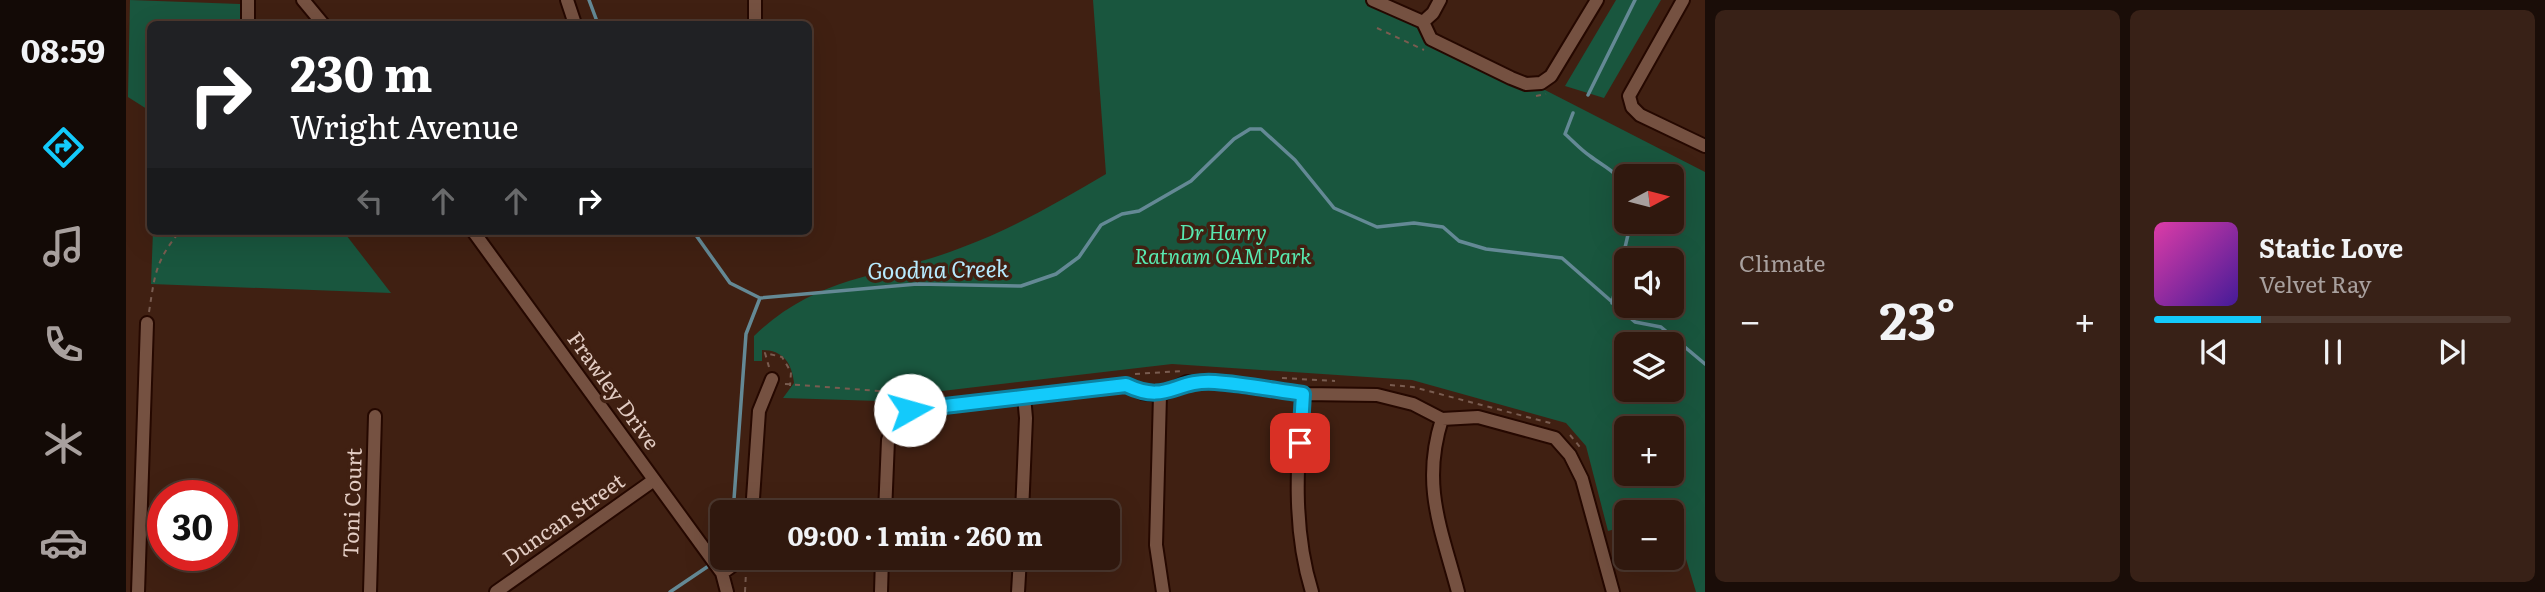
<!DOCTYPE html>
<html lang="en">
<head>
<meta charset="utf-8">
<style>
  :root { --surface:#30180e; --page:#382117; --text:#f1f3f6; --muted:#a8a09e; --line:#4b372e; --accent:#13cafb }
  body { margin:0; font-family:Literata,serif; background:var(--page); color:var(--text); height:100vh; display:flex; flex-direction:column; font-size:26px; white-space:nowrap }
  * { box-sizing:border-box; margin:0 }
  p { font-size:23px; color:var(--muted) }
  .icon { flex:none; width:38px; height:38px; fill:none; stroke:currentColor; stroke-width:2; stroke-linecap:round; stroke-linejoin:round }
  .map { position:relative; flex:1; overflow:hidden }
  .side { display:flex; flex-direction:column; gap:10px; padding:10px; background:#1a0d08; width:840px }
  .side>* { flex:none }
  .guide { position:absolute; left:21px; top:21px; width:665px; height:214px; border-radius:10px; box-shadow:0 7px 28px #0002,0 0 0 2px var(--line); background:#202124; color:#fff; overflow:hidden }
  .needle { width:46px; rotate:83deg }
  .fabs { position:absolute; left:1488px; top:164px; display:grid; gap:14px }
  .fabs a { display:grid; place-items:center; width:70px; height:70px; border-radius:10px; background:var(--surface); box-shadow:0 7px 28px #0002,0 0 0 2px var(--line); font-size:35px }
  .speed { position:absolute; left:21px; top:480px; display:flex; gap:14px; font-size:35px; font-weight:700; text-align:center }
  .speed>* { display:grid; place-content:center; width:91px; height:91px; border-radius:50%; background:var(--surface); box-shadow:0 7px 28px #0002,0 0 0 2px var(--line); line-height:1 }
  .speed .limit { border:10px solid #d22; background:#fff; color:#111 }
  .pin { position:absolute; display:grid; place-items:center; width:60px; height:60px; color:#fff; margin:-30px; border-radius:14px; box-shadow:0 4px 10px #0006 }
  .me { position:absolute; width:77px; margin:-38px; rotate:83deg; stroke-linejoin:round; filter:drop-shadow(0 0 5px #0008) }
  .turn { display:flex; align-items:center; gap:24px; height:147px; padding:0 28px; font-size:32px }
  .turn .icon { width:91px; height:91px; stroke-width:2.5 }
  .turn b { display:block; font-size:49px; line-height:60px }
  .lanes { display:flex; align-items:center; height:66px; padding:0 28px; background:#0003; justify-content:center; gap:35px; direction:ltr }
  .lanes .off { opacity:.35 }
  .big { font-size:52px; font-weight:700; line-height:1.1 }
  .side .widget { flex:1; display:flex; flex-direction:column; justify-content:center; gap:10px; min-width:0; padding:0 24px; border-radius:10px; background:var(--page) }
  .song { display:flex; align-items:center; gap:21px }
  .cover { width:84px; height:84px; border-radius:10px; background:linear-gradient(135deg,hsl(320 70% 55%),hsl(260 70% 35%)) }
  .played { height:7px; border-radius:4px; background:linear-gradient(90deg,var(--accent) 30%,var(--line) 30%) }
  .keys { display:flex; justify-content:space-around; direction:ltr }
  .heat { display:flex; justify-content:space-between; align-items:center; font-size:38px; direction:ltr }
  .side .tiles { flex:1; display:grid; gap:10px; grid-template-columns:repeat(2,1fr) }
  .trip { position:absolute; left:584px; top:500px; width:410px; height:70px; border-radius:10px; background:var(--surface); box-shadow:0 7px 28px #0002,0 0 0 2px var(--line); font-weight:700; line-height:70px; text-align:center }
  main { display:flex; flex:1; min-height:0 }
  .tabs { display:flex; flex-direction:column; width:126px; justify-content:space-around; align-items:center; background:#130a06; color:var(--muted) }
  .tabs .icon { width:49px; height:49px }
  .tabs .current { color:var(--accent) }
  .tabs b { font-size:32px; color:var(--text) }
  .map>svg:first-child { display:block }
  .green { fill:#19563e; fill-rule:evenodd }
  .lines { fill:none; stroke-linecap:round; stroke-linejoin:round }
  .stream { stroke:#648995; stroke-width:3.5 }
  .minor-casing { stroke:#250800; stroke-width:16 }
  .path { stroke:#795c50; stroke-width:2; stroke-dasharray:5 5; stroke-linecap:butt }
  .minor { stroke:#755141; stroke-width:12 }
  .route-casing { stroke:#0c83a3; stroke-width:18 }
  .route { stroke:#13cafb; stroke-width:12 }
  .labels { text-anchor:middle; stroke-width:7; stroke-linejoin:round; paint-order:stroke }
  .park-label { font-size:21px; font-style:italic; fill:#58e9b0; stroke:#402012 }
  .street-label { font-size:21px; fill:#e2ccc3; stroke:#402012 }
  .water-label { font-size:23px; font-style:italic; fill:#b7ebff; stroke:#402012 }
</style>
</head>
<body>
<main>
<nav class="tabs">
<b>08:59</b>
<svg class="icon current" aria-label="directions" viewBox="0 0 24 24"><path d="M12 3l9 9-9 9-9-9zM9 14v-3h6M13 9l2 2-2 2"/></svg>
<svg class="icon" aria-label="music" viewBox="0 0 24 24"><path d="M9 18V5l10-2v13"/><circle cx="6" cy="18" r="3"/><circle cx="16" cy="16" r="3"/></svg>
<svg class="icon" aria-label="phone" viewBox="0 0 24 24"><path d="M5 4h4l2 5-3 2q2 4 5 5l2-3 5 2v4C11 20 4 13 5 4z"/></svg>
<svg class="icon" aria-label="climate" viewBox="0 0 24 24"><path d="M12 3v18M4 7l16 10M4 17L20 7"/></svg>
<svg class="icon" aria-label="car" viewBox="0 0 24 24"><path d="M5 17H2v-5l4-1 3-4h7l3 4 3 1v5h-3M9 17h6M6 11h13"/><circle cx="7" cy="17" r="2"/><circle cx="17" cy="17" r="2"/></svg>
</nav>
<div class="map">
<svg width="1579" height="592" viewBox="0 0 1579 592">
  <rect width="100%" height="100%" fill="#402012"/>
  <path class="green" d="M4,0L114,4V24H24V111L2,97Z
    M967,0H1243L1579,172V592H1570L1557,549L1545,541V513H1500V526L1482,531L1460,446L1440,423L1286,380L1046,364L774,396L753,401L657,398L668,383C666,363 657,350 636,350V361H628V336C693,273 760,278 837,247C888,228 934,201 980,174ZM1500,177H1545V222H1500ZM1500,261H1545V306H1500ZM1500,345H1545V390H1500ZM1500,429H1545V474H1500Z
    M1490,0H1535L1478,98L1439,86Z
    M27,231H217L265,293L25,284Z"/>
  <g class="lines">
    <path class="stream" d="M463,0L472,24
      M1462,95L1509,0
      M1447,113L1439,134C1447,141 1455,150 1464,156C1481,169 1496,173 1500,195
      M567,231L604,283L634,298L791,284L895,286L930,274L953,257L975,225L996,214L1013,211L1065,181L1108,139L1124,129H1135L1169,160L1208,208L1251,227L1288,223L1317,227L1333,241L1360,249L1436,258L1509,322L1535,327L1579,364
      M1486,303L1505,222
      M607,513L620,334L634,298
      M596,547L597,546
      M544,592L584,565"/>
    <g class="minor-casing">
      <path id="minor" d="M177,0L197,24
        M441,0L449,24
        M1247,0L1297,22L1307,13L1314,0
        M1557,0L1503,96L1506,107L1514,115L1579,146
        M1297,22L1305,39L1385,78L1400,84L1415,83L1425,76L1471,0
        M122,24V0
        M629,24V0
        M347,231L596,573L601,592
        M1177,394C1171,460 1166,528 1186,592
        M1034,395L1030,545L1037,592
        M1316,419C1295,485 1315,528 1332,592
        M626,513L633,411L646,379
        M759,513L762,440L769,421L784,410L1000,385L1017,393L1034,395L1061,382H1088L1177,394L1251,395L1287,404L1316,419L1352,417L1429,438L1444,455L1456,479L1487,592
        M896,513L900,418L898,396
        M596,573L617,558
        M12,592L21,323
        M244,592L249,416
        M370,592L528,480
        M755,592L756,558
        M892,592L894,558"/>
    </g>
    <path class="path" d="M1251,28L1298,50
      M1410,96L1420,94
      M23,312C29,274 29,262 54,231
      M643,367L639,353L656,357L665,372L664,386
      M1009,374L1056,371
      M1156,378L1209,381
      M659,384L753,391L776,402
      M1264,385L1287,387L1428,424
      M1444,435L1454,447
      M619,592L620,572"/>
    <use href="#minor" class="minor"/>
  </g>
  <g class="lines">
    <g class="route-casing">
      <path id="route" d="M784,410L1000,385C1042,405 1048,379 1089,382C1118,384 1148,390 1177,394L1174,443"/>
    </g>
    <use href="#route" class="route"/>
  </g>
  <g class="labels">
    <g class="park-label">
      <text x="1097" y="240">Dr Harry<tspan x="1097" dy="24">Ratnam OAM Park</tspan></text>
    </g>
    <g class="street-label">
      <text transform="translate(487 391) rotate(54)" y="7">Frawley Drive</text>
      <text transform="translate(227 503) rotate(-88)" y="7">Toni Court</text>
      <text transform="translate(438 520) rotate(-35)" y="7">Duncan Street</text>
    </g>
    <g class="water-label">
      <text transform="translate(812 270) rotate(-1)" y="8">Goodna Creek</text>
    </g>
  </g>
</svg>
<div class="fabs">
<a><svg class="needle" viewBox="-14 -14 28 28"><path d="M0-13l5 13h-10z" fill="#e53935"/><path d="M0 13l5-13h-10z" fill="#a8a09e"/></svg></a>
<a><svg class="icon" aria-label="sound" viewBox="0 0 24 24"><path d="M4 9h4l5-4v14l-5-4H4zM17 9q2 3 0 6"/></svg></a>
<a><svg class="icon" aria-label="layers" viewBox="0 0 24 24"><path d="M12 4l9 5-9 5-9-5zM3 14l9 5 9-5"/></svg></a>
<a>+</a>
<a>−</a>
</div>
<div class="speed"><div class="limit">30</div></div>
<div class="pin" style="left:1174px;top:443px;background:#d93025"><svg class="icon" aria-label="arrive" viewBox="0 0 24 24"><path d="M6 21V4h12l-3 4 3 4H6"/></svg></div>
<svg class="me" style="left:784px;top:410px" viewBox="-20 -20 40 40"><circle r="19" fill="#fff"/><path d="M0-13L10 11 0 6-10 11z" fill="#13cafb"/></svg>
<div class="trip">09:00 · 1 min · 260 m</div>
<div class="guide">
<div class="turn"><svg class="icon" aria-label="right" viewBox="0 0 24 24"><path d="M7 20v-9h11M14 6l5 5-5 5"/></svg><div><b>230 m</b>Wright Avenue</div></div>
<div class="lanes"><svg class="icon off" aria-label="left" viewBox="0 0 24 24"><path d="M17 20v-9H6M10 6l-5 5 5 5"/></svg><svg class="icon off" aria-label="ahead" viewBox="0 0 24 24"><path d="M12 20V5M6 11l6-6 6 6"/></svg><svg class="icon off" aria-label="ahead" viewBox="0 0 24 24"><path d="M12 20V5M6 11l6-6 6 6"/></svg><svg class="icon" aria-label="right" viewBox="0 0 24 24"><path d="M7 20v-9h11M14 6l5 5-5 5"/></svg></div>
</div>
</div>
<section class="side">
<div class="tiles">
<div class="widget"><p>Climate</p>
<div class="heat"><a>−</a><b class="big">23°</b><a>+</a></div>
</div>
<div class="widget">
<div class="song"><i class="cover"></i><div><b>Static Love</b><p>Velvet Ray</p></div></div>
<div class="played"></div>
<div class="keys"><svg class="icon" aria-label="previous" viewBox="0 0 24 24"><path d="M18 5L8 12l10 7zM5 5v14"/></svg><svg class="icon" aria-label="pause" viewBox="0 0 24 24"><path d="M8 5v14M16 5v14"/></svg><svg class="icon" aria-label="next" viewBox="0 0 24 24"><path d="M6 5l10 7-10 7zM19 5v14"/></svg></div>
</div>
</div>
</section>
</main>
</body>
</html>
